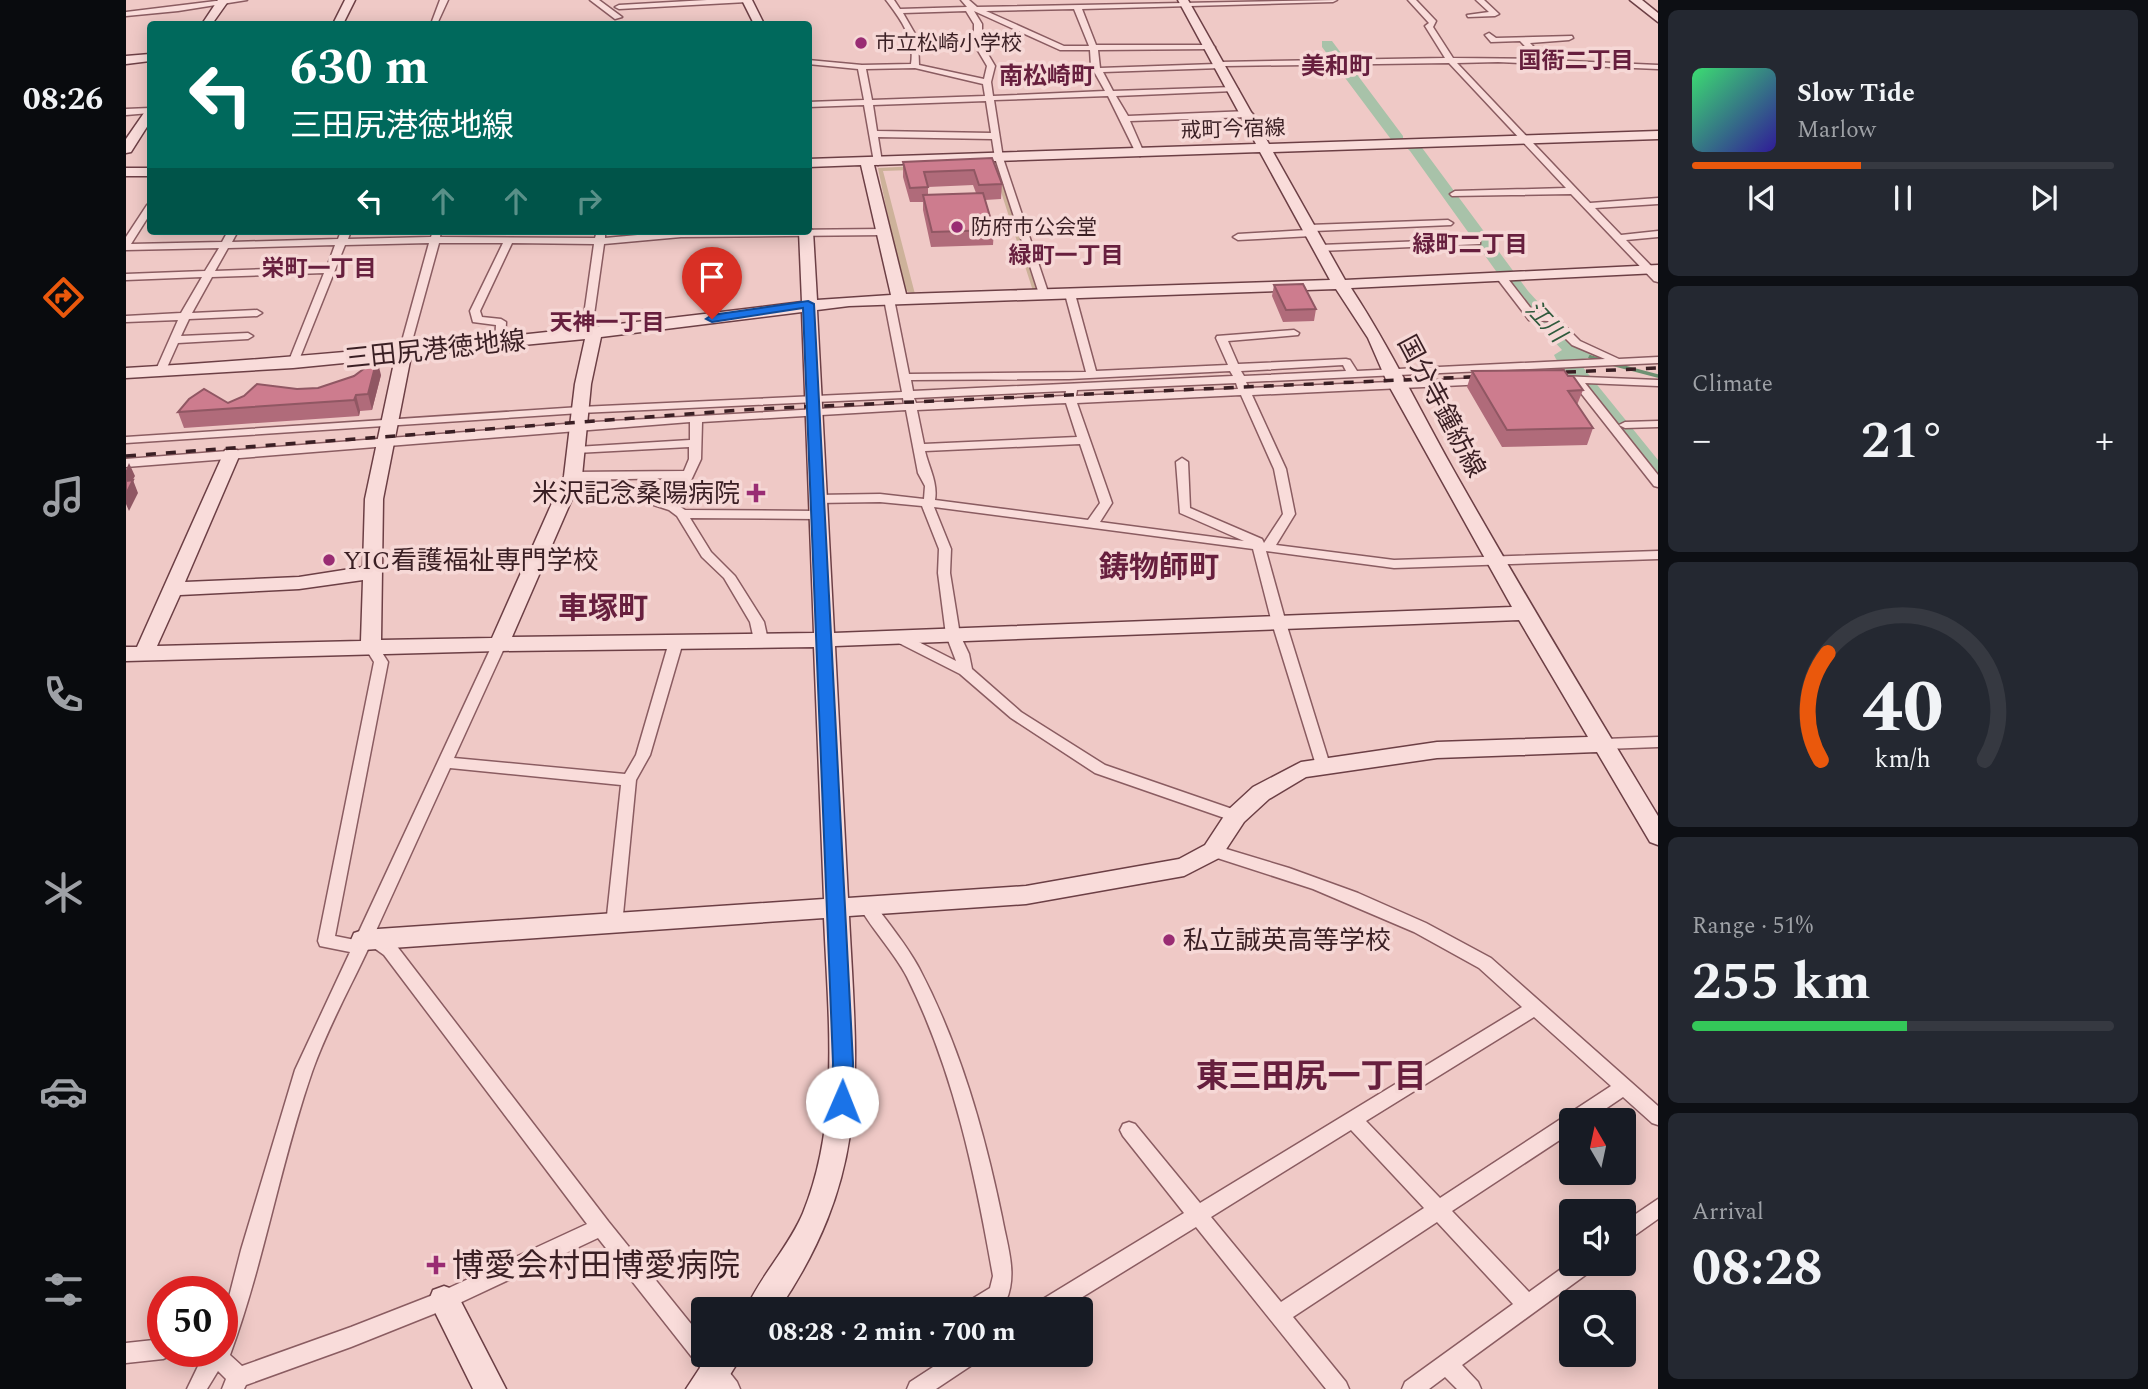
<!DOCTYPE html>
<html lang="en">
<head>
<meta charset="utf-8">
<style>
  :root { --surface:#171b24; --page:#242831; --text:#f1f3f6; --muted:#9ea1a6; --line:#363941; --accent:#ea580c }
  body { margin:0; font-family:Spectral,"Noto Sans JP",serif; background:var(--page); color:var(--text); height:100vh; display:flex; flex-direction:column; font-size:26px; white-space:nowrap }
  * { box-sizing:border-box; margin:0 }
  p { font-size:23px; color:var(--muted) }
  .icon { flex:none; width:38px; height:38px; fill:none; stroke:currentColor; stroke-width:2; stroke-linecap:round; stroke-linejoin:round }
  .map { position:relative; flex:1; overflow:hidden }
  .details { display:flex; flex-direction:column; gap:10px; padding:10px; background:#0d0f14; width:490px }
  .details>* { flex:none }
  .banner { position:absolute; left:21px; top:21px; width:665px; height:214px; border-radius:7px; box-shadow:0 4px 18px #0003; background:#00695c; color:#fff; overflow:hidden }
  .needle { width:46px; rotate:351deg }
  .tools { position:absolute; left:1433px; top:1108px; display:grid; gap:14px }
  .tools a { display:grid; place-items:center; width:77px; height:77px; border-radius:7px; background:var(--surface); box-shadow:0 4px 18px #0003; font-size:35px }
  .speed { position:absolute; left:21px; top:1276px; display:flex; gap:14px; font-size:35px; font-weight:700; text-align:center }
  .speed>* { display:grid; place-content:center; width:91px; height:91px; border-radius:50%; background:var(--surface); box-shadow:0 4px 18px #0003; line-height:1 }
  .speed .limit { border:10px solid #d22; background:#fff; color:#111 }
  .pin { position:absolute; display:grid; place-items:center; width:60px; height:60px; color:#fff; margin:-72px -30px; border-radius:50% 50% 50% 0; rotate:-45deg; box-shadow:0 0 7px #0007 }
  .pin .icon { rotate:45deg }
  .me { position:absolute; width:77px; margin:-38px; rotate:1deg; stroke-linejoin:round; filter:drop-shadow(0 0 5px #0008) }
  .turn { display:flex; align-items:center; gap:24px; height:147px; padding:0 28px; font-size:32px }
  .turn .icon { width:91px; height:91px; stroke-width:2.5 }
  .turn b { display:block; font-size:49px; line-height:60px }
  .lanes { display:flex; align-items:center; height:66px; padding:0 28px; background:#0003; justify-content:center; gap:35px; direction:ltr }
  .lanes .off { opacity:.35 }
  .big { font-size:52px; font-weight:700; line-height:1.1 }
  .details .widget { flex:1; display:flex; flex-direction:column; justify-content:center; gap:10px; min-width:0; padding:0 24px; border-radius:10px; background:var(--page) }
  .details .dial { align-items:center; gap:0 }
  .dial svg { height:182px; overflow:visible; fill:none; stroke:var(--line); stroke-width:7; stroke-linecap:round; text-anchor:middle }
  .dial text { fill:var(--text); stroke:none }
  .song { display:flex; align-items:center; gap:21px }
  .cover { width:84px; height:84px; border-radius:10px; background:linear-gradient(135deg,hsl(140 70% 55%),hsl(250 70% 35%)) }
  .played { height:7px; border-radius:4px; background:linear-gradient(90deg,var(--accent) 40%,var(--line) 40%) }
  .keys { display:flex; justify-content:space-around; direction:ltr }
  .heat { display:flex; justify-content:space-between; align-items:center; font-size:38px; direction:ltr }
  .charge { height:10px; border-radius:5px; background:linear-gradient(90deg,#34c759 51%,var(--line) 0) }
  .trip { position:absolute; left:565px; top:1297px; width:402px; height:70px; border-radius:7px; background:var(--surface); box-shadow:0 4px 18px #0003; font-weight:700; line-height:70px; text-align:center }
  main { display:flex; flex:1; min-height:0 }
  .tabs { display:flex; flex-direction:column; width:126px; justify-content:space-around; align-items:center; background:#090b0e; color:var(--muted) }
  .tabs .icon { width:49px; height:49px }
  .tabs .current { color:var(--accent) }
  .tabs b { font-size:32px; color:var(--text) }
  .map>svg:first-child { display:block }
  .green { fill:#cdb29a }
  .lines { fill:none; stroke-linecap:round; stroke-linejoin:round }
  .stream { stroke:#6e9172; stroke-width:3.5 }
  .river { fill:#a8c2a9; fill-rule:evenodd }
  .street-casing { stroke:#8a5c61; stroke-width:3 }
  .secondary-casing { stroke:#6c3f45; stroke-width:3 }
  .street { fill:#f9dcda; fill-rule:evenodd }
  .secondary { fill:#f9dcda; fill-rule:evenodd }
  .rail { stroke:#3a1f24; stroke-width:3.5; stroke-dasharray:10 10; stroke-linecap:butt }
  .wall { fill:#b06b7a; fill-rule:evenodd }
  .shaded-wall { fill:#905763 }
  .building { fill:#cd7c8e; stroke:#905763; stroke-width:2 }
  .route { fill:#1a73e8; stroke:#114b97; stroke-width:2 }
  .poi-dot { fill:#992c73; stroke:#f6d8d6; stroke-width:2.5 }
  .labels { text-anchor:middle; stroke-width:7; stroke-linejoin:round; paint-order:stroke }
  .far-poi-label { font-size:21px; fill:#3a1f24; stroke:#f6d8d6; text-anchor:start }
  .far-street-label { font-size:21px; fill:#3a1f24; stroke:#f6d8d6 }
  .far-neighbourhood-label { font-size:23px; font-weight:bold; fill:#671f3e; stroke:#f6d8d6 }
  .far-water-label { font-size:23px; font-style:italic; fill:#2f5a3c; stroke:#f6d8d6 }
  .far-quarter-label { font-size:24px; font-weight:bold; fill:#671f3e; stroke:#f6d8d6 }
  .street-label { font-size:26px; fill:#3a1f24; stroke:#f6d8d6 }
  .poi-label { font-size:26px; fill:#3a1f24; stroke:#f6d8d6; text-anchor:start }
  .quarter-label { font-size:30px; font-weight:bold; fill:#671f3e; stroke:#f6d8d6 }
  .near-poi-label { font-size:32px; fill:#3a1f24; stroke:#f6d8d6; text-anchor:start }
  .near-neighbourhood-label { font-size:33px; font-weight:bold; fill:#671f3e; stroke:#f6d8d6 }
</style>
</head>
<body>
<main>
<nav class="tabs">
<b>08:26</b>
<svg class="icon current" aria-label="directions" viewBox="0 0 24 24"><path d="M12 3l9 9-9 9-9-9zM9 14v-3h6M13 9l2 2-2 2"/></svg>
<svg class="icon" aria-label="music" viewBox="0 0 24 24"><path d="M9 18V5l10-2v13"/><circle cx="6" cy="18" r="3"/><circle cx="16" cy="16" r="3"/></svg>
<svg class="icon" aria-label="phone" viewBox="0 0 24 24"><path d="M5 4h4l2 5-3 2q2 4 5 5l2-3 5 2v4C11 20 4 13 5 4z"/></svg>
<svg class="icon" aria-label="climate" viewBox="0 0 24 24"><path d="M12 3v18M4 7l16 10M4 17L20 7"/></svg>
<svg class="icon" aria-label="car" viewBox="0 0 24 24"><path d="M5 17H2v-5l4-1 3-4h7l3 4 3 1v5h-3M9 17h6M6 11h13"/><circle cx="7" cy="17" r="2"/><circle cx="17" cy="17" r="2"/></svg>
<svg class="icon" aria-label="filters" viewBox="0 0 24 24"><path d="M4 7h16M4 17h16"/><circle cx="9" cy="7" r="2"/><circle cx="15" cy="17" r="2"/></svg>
</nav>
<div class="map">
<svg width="1532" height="1389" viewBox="0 0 1532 1389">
  <rect width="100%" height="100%" fill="#efc9c6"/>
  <path class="green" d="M871,162L912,288L907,291L867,167L757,171L789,294L777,290L752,168Z"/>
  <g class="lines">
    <path class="stream" d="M1455,354L1478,361
      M1486,364L1532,376"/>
    <path class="river" d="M1196,41H1206L1277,136V142H1267L1196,47Z
      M1289,143L1294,145L1402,291L1445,338L1464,354L1462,358L1451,360L1532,460V479L1525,477L1430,359L1428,355L1436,350L1390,299L1284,151L1281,148Z"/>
    <g class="street-casing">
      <path id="street" d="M98,0H121L52,11L0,16V12Z
        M314,0H322L311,24H305Z
        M464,0H473L496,17L489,19Z
        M581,0H625L621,2L493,9L489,7L493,5Z
        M760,0H768L774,9L841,7L835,0H843L851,7L1211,0L1207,2L956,9L970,45H1085L1089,47L1085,49L972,50L974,68L1090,64L1094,62L1319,58L1299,26L1303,23L1282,0H1290L1310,21L1307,27L1327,58L1411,59L1394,41L1365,42L1359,35L1363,33L1370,38L1446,36L1447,38L1443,40L1404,43L1420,60L1532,65V69L1372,62L1331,63L1464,203L1532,198V204L1469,208L1495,235L1532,231V237L1500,240L1532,273V282L1528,281L1445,194L1326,196L1324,194L1329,191L1440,188L1323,63L1099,66L1095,68L977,72L987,91L1108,87L1112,89L1108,91L990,96L1002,116L1123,111L1127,114L1123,117L1004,121L1018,153L1014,156L1010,153L982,96L868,100L877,158L923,295L914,297L869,158L866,139L752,137L756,162L752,165L748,162L738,105L682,107V102L738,100L732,69L682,64V60L736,65L785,64C789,38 775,20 760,0ZM948,9L963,46H938L860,11ZM840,11L848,24V44L861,66L858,79L793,65L792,39L777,13ZM848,11L934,50H964L965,66L979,91L867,96L865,82L869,66L856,44V24ZM789,68L857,84L859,96L746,100L740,69ZM860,101L865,133L751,131L747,105Z
        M1350,0H1358L1373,14L1369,16L1342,17L1341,15L1363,12Z
        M24,108V113L0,115V109Z
        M24,204V214L5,244L96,242L102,231H112L106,242L212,239L215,231H225L222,239L305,237L307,231H315L314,237L469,238L471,231H479V238L555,231L758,229L763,232L758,235L555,237L478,244L467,322L473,333L468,336L464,335L457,322L468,244L386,243L354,311L356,317L375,319L380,322L379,342L374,345L369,342L370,325L347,322L344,311L377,243H313L283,352L278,355L273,352L303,243L219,245L171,365L167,366L162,363L198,273L86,277L66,313L131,310L136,313L131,316L63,319L55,336L122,333L127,336L122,339L52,343L39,372L34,375L29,372L52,320L0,322V316L55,313L76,277L0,280V274L79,271L93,248L0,250V237L21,205ZM209,245L201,267L89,271L102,248Z
        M1322,220L1327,223L1325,225L1188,231L1191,233L1186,236L1112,240L1107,237L1112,234L1181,230L1178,228L1183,225Z
        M1351,239L1354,240V244L1194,251L1189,248L1194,245Z
        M1375,274L1379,275L1410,315L1429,316L1454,341L1493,359L1532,357V363L1120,382L1123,388L1361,378L1366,381L1361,384L1126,395L1160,469L1169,514L1150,545L1268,560L1532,551V559L1268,568L1140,551L1160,623L1204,765L1202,769H1192L1190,765L1146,623L1127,549L808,507L825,549L824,573L834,635L843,654L846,669L895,712L979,765L1115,812L1118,816L1115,820L1110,822L969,773L885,718L834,674L765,639L763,636L765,633H775L830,661L820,635L812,573L813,549L796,506L754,502L690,503L684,499L690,495L754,494L798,499L799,486L792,473L780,410L576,422L575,459L553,506L559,510L691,511L697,515L691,519L564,518L585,552L609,576L638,622L642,640L635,644L628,640L624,622L598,578L576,557L551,516L543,510L509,499L441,498L435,494L441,490L510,491L543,502L554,478L447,480L441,476L447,472L558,471L563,459V447L450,453L444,450L450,447L564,440V422L0,467V459L452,423L778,404L777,398L454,413L0,443V437L454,407L776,392L758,299L763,296L768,299L783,374L960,372L939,294L944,291L949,294L970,371L1102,365L1090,338L1091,336L1168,330L1173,333L1172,335L1102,341L1112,364L1220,359L1224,360L1231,371L1479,359L1446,345L1422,321L1403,320L1370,277ZM1217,365L1220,371L1118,376L1115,371ZM1104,371L1107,376L787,391L785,380L943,379ZM1110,383L1112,389L950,396L951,390ZM940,391L939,396L790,403L788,398ZM1115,395L1148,469L1157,514L1138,543L1136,539L1064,508L1062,462L1056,458L1050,462L1054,513L1118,541L974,522L986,503L951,403ZM940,403L951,437L798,444L791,410ZM954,444L974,503L962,520L809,500C812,483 803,468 799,451Z
        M1434,376L1532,380V386L1459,383L1532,475V487L1528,486L1447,383L1430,381L1429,379Z
        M1532,421V427L1499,428L1493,425L1499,422Z
        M550,638L557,642L524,755L510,780L496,925L494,930L488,931L482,930L480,925L495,785L324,768L248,935L256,936L270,945L482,1221L578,1340V1354H589L611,1382L614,1389H591L472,1238L325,1307L225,1347L120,1385L118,1389H96L100,1379L92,1371L81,1389H61L75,1360L70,1358L67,1351H96V1324L115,1250L169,1070L224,952L194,946L192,941L248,662L238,646L240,643H250L262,662L209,936L229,940L368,641H378L380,644L328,758L499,774L510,755L543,642ZM244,945L258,955L461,1224L312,1293L225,1327L116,1366L104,1355C138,1263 154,1164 186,1072C201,1029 225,986 244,945Z
        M1532,737V747L1479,749L1472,744L1479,739Z
        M1087,845L1163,868L1232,893L1300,923L1365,958L1532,1106V1125L1526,1123L1497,1097L1463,1120H1446V1132L1326,1211L1403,1292L1446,1261V1264H1468L1465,1271L1336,1365L1352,1382L1355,1389H1331L1319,1377L1303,1389H1276L1279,1382L1387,1304L1311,1222L1167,1317L1220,1382L1223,1389H1200L1070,1227L937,1309H909L912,1302L1058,1213L997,1136L994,1130L997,1124L1003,1122L1009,1124L1074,1203L1396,1007L1353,968L1288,932L1187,889L1082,855L1079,851L1082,847ZM1408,1017L1485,1086L1314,1198L1240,1121ZM1225,1130L1298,1208L1155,1302L1085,1217Z
        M741,900L747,902C762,923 780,944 793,968C834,1046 858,1130 876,1217C881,1245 892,1274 880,1301L866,1309H838L841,1302L864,1288L867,1276C849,1173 828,1072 781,977C768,952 747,931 733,906L735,902Z
        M1532,1199V1219L1498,1243V1222Z
        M37,1339V1351H46L44,1356L37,1359L0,1363V1343Z
        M809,1354H855L852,1361L810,1389H781L784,1382L807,1367Z"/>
    </g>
    <g class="secondary-casing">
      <path id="secondary" d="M92,0H103L86,24H76Z
        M219,0H229L217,24H207Z
        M616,0H626L638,24H628Z
        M1052,0H1062L1143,144L1532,131V139L1147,152L1219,280L1532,265V273L1225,288C1265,349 1296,415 1332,478C1397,593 1465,705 1532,816V845L1524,842L1471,752L1311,758L1180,777L1143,799L1118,822L1095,857L1058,876L900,904L723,916C731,1074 746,1171 653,1309H620C635,1275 662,1248 677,1213C715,1120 702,1016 698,918L237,950L228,947L225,940L228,933L237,930L698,899L688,647L373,651L0,661V647H11L99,450H111L114,454L59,582L173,577L237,567L239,499L269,358L167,368L0,378V368C226,355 451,330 676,302L673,231H682V227L687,231L691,300L765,295L735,165L682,167V159L1130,144ZM1134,152L1204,280L780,294L748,165ZM1210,289L1242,338L1262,384L1386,607L708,633L691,310L723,306ZM676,312L688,633L386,637L456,476L465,384L475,337ZM459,339L449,384L438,476L366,638L255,640L257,499L285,356ZM237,580L235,641L31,646L54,595L173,589ZM1393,620L1462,737L1311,742L1175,762L1127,787L1102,810L1079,845L1053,859L900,886L722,898L709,646Z
        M1504,0H1516L1532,13V22Z
        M24,54V61L0,64V56Z
        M24,109V122L5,152L0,153V139L20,110Z
        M0,168H24V176H0Z
        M318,1286L329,1290L380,1389H347L303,1300L307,1290Z
        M583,1354H617L595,1389H560Z"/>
    </g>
    <use href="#street" class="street"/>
    <use href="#secondary" class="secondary"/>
    <path class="rail" d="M1420,373L1532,368
      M0,456L630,409L1364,376"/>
  </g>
  <path class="wall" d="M866,158L876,184L875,199L859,200L868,230L867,245L805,247L797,210V202H784L777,177V162ZM847,185L850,193L802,195V187Z
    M1148,285L1190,309L1188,321L1157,322L1146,296Z
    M1346,371L1442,376L1457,390L1451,405L1467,428L1461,445L1376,447L1341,387Z
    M255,375L246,410L234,411L233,416L58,428L52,412L171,389L192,388Z"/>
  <path class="shaded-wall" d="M251,359L255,375L246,410L242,394Z
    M230,395L234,411L233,416L228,400Z
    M3,463L9,476L0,492V470Z
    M7,480L12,493L3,511L0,504V494Z"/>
  <path class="building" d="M866,158L876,184L853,185L848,170L798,172L802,187L784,188L777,162Z
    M857,193L868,230L806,232L797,195Z
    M1177,284L1190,309L1160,310L1148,285Z
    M251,359L242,394L230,395L228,400L52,412L63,399L78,389L102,403L118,396L131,384L171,389L192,388L228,376Z
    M1438,370L1442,376H1447L1457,390L1442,391L1467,428L1381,430L1346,371Z
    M7,480L0,494V481Z"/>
  <path class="route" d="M682,301L688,304L727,1063L726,1102L723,1109L716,1111L709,1109L706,1102L707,1063L677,308L586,322L580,319L586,315Z"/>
  <g class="poi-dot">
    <circle cx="735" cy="43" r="7"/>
    <circle cx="831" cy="227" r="7"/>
    <path d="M626.5 482.5h7v7h7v7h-7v7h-7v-7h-7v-7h7z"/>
    <circle cx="203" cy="560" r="7"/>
    <circle cx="1043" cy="940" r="7"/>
    <path d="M306.5 1254.5h7v7h7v7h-7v7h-7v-7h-7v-7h7z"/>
  </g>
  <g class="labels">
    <g class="far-poi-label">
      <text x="749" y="50">市立松崎小学校</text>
      <text x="845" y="234">防府市公会堂</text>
    </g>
    <g class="far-street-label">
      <text transform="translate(1107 129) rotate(-2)" y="7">戒町今宿線</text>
    </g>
    <g class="far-neighbourhood-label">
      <text x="1450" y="68">国衙二丁目</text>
      <text x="1344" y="252">緑町二丁目</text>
      <text x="940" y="263">緑町一丁目</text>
      <text x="193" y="276">栄町一丁目</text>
      <text x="481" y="330">天神一丁目</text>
    </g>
    <g class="far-water-label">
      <text transform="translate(1420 321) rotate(47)" y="8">江川</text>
    </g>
    <g class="far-quarter-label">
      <text x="1211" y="74">美和町</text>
      <text x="921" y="84">南松崎町</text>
    </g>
    <g class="street-label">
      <text transform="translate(309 349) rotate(-6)" y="9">三田尻港徳地線</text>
      <text transform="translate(1316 406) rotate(62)" y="9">国分寺鐘紡線</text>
    </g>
    <g class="poi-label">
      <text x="614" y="502" text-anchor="end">米沢記念桑陽病院</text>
      <text x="217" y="569">YIC看護福祉専門学校</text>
      <text x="1057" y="949">私立誠英高等学校</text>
    </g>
    <g class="quarter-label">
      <text x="1033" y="577">鋳物師町</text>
      <text x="477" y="618">車塚町</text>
    </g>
    <g class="near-poi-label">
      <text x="326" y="1276">博愛会村田博愛病院</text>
    </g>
    <g class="near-neighbourhood-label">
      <text x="1185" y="1087">東三田尻一丁目</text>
    </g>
  </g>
</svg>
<div class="tools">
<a><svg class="needle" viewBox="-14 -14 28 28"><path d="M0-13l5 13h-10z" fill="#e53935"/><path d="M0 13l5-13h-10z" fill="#9ea1a6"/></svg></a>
<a><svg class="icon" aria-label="sound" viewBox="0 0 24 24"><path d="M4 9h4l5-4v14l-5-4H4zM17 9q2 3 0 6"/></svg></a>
<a><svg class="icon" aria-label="search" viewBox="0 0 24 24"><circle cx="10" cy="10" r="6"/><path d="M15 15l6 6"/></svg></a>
</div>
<div class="speed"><div class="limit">50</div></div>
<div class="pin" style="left:586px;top:319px;background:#d93025"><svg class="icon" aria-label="arrive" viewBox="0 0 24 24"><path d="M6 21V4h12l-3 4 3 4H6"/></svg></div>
<svg class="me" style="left:716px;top:1102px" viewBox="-20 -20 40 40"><circle r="19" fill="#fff"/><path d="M0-13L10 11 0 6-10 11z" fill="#1a73e8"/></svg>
<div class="trip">08:28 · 2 min · 700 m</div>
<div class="banner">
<div class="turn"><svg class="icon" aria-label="left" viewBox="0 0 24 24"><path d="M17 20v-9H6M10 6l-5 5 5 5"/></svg><div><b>630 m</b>三田尻港徳地線</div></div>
<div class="lanes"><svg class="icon" aria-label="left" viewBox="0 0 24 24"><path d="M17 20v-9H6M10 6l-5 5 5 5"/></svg><svg class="icon off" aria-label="ahead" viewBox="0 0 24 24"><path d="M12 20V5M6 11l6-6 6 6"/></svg><svg class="icon off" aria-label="ahead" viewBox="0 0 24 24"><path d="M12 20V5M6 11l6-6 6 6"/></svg><svg class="icon off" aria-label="right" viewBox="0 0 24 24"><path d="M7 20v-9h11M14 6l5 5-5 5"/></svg></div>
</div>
</div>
<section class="details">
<div class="widget">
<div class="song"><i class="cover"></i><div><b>Slow Tide</b><p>Marlow</p></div></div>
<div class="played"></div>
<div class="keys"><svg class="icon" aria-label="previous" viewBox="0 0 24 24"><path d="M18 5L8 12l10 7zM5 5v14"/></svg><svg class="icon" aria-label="pause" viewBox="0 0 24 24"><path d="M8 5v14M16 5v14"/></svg><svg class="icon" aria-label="next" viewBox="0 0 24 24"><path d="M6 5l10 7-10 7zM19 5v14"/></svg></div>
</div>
<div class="widget"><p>Climate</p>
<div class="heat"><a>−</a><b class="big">21°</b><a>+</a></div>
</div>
<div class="widget dial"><svg viewBox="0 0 100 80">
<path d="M14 69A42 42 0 1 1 86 69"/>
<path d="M14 69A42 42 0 0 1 17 22" stroke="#ea580c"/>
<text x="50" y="56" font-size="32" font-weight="700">40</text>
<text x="50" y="72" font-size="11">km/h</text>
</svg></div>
<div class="widget"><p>Range · 51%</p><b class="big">255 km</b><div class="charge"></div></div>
<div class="widget"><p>Arrival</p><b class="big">08:28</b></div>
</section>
</main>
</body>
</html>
